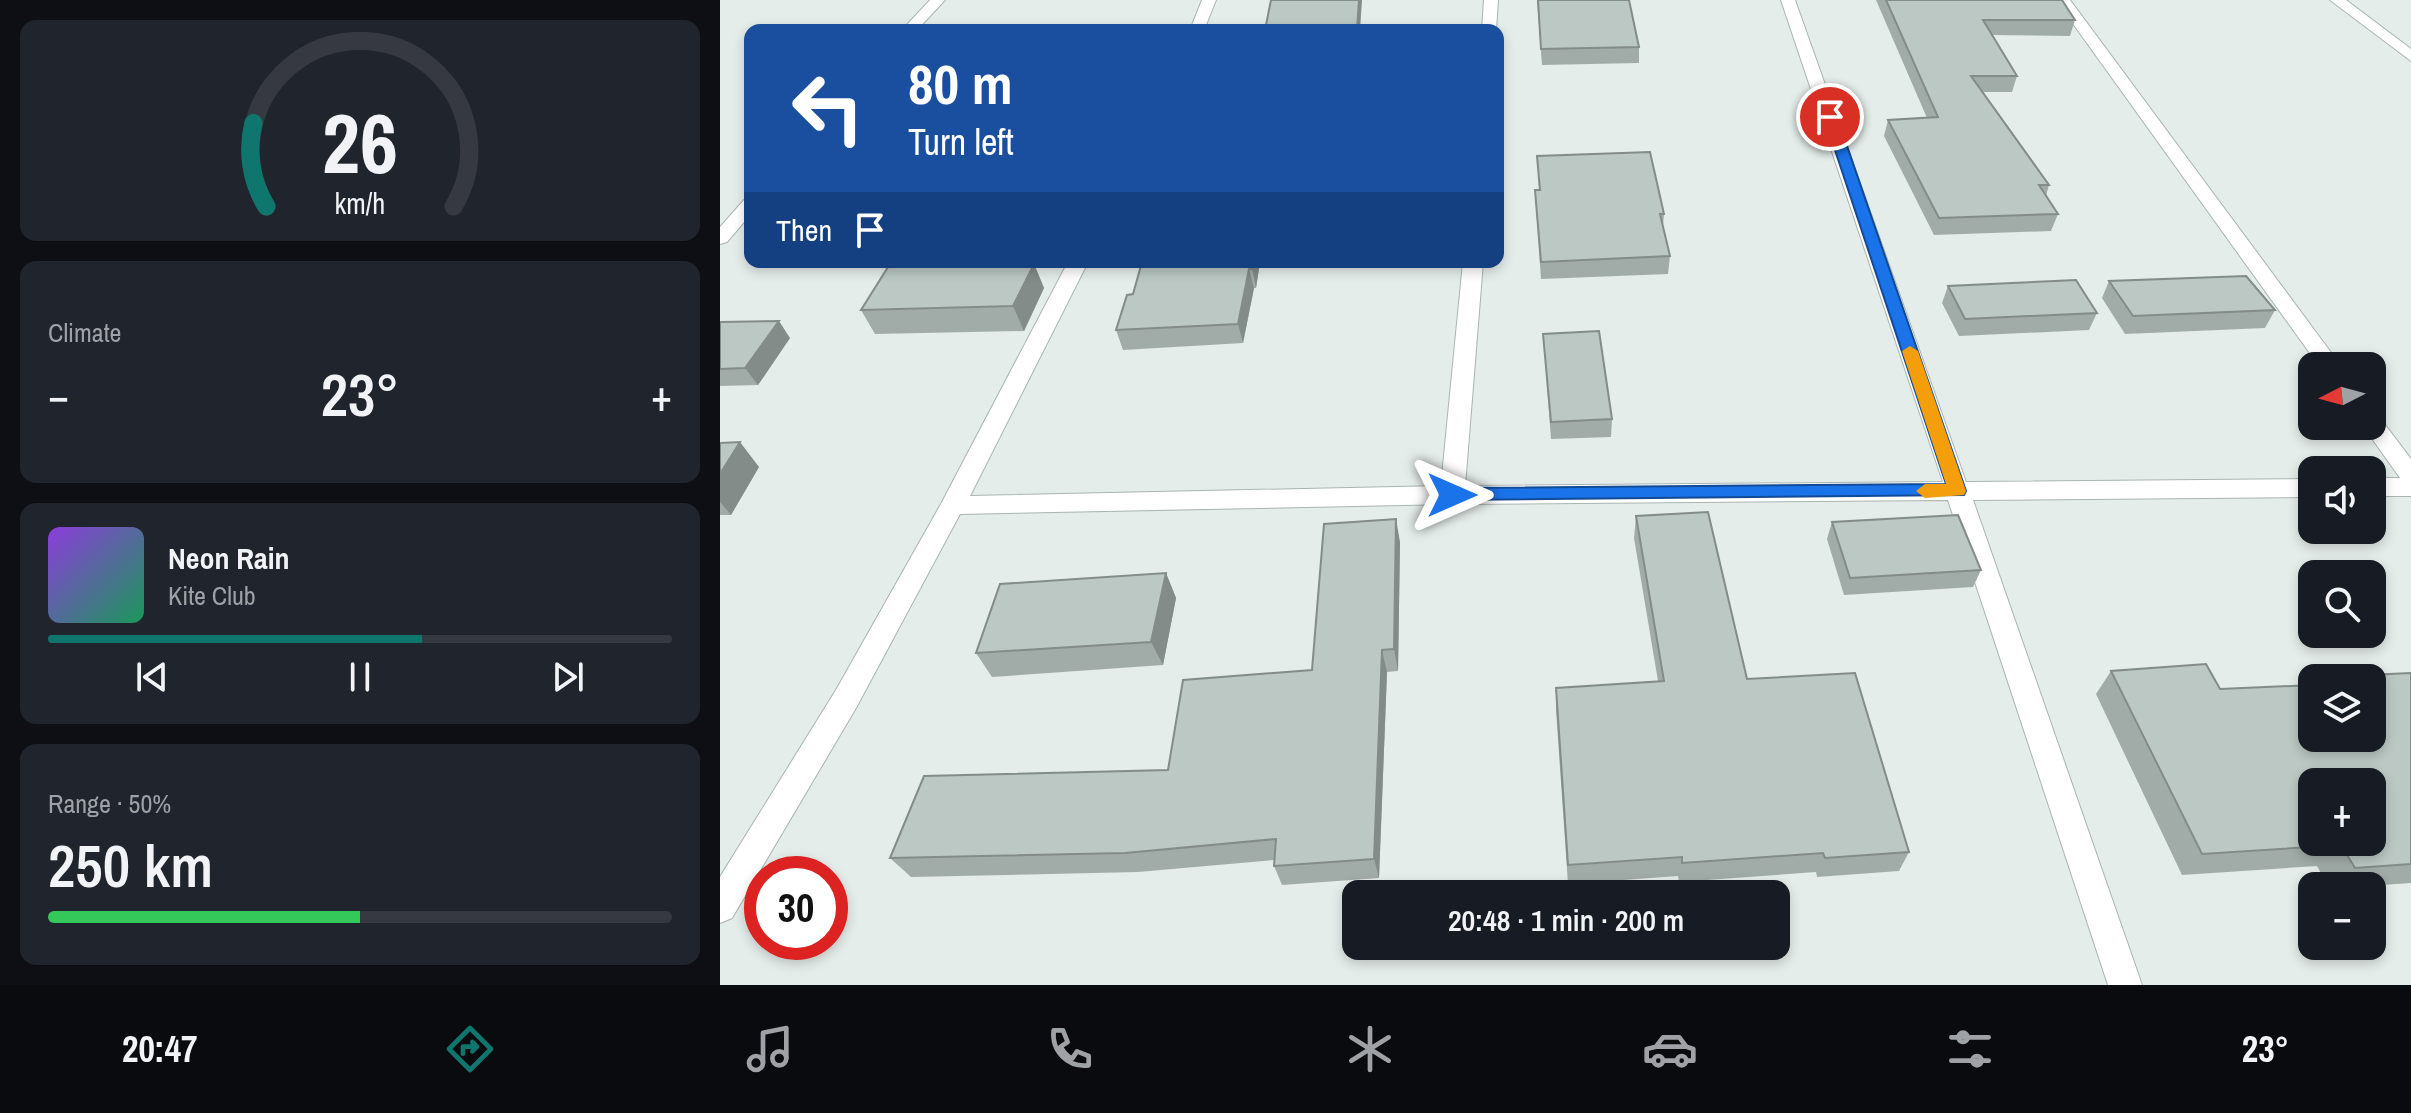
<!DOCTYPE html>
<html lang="en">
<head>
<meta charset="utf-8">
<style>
  :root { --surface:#171b24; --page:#20242c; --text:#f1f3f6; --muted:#9ea1a6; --line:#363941; --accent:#0f766e }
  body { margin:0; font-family:"Archivo Narrow",sans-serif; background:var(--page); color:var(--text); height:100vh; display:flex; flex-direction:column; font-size:30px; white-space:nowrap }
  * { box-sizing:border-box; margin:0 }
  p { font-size:26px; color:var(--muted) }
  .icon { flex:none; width:44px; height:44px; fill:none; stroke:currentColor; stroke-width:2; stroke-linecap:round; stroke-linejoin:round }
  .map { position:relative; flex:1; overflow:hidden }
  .sheet { display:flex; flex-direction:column; gap:20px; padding:20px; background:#0d0f14; width:720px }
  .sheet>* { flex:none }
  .banner { position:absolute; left:24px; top:24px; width:760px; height:244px; border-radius:16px; box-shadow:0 4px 12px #0003; background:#1a4fa0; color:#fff; overflow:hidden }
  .needle { width:52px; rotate:264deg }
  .fabs { position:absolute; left:1578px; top:352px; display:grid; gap:16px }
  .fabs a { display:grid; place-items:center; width:88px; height:88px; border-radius:16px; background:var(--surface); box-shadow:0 4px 12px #0003; font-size:40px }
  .speed { position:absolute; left:24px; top:856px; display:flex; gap:16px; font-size:40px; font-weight:700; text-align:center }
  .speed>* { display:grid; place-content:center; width:104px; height:104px; border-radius:50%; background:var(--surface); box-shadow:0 4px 12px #0003; line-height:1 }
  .speed .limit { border:12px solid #d22; background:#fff; color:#111 }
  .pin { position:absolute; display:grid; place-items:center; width:68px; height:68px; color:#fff; margin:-34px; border:4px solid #fff; border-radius:50%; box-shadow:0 2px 8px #0007 }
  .me { position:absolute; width:88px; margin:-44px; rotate:90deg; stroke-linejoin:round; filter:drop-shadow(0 0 6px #0008) }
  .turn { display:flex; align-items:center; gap:28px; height:168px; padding:0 32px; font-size:36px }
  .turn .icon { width:104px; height:104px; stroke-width:2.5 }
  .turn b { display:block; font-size:56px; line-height:68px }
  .then { display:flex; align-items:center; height:76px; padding:0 32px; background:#0003; gap:16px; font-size:30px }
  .big { font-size:60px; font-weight:600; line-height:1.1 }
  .sheet .card { flex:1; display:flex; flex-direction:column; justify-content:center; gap:12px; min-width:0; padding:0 28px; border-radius:16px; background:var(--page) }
  .sheet .dial { align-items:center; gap:0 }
  .dial svg { height:208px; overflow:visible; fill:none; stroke:var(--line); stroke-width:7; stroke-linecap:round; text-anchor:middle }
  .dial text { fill:var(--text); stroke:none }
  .song { display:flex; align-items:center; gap:24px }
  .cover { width:96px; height:96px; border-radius:12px; background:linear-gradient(135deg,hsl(270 70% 55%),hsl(150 70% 35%)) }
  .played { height:8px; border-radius:4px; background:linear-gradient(90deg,var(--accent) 60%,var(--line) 60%) }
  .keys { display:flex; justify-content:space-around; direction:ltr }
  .heat { display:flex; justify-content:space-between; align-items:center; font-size:44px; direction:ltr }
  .charge { height:12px; border-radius:6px; background:linear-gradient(90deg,#34c759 50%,var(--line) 0) }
  .trip { position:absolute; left:622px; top:880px; width:448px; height:80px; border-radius:16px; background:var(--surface); box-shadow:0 4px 12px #0003; font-weight:600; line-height:80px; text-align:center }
  .tabs { display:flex; height:128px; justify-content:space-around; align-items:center; background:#090b0e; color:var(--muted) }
  .tabs .icon { width:56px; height:56px }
  .tabs .current { color:var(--accent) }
  .tabs b { font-size:36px; color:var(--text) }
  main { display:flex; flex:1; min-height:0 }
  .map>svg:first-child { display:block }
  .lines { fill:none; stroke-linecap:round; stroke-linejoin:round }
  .street-casing { stroke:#a8b5b1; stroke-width:2 }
  .street { fill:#fff; fill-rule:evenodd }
  .wall { fill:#a1aca8 }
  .shaded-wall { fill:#838c88 }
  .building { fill:#bbc8c3; stroke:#838c88; stroke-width:2; fill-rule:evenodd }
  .route { fill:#1a73e8; stroke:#114b97; stroke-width:2 }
  .slow { fill:#f59e0b }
</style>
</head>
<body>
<main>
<section class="sheet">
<div class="card dial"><svg viewBox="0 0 100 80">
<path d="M14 69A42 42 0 1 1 86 69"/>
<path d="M14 69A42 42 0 0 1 9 37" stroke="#0f766e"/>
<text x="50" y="56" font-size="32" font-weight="700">26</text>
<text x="50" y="72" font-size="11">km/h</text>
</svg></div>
<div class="card"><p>Climate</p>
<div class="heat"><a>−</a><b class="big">23°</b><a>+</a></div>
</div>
<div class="card">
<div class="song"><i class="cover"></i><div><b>Neon Rain</b><p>Kite Club</p></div></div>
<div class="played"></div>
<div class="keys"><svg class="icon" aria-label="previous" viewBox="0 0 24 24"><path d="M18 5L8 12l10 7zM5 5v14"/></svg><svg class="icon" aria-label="pause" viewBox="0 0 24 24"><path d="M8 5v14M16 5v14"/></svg><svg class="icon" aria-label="next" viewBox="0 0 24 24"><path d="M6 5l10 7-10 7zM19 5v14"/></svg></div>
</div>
<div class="card"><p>Range · 50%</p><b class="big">250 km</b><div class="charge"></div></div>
</section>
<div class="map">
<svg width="1691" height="985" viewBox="0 0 1691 985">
  <rect width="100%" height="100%" fill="#e5edea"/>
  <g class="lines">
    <g class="street-casing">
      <path id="street" d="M210,0H225L197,30H182Z
        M482,0H496L484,30H470Z
        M764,0H778L776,30H762Z
        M1061,0H1075L1246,482L1592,479V497L1253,500L1422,985H1388L1228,500L732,504L240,514L136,708L12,918L0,923V877L116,690L221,504L348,262H368L250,496L721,486L743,262H763L745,486L1223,482Z
        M1336,0H1350L1621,366H1599Z
        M1610,0H1626L1691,49V61Z
        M30,199V215L7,242L0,244V227L24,200Z
        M1652,415L1660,418L1691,459V496H1652V478H1680L1643,426H1652Z"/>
    </g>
    <use href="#street" class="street"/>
  </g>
  <path class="wall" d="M817,0H909L919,47V63L822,65Z
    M1156,0H1342L1355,20L1350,36L1272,35L1297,76L1292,92H1263L1329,185L1326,196L1338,214L1331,231L1214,235L1164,136L1168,120L1207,118Z
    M817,156L944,214L943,226L950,256L948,274L821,279L816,207L815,190H819Z
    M422,262H540L536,288H534L523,343L403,350L396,330L413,294Z
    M314,264L324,288L304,331L155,334L141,310Z
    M1389,281L1555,310L1545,328L1405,334L1382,298Z
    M1228,286L1377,313L1369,330L1239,336L1222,303Z
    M0,322L70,338L38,385L0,386Z
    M823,334L892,419L891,437L831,439Z
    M0,443L39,467L11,515H0Z
    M916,516L1027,679L1189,852L1179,871L1097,877L1096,872L959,882L958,876L848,884L836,710V688L938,681L914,538Z
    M1112,522L1261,570L1253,587L1124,595L1107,539Z
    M680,542L678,671L667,672L659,878L562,885L554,866V860L418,872L191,877L170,858L448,770L592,670Z
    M446,573L456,598L443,665L272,677L256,653Z
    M1391,671L1500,689L1652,738V678H1646L1648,675L1691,673V883L1647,886H1608L1597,866L1462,875L1376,694Z"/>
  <path class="shaded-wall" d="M639,0H642L640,30H637Z
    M533,262H540L536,288L532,269Z
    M314,264L324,288L304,331L293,306Z
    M529,269L534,288L523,343L518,324Z
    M59,321L70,338L38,385L25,368Z
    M20,442L39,467L11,515L0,502V474Z
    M676,519L680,542L678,671L674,649Z
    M446,573L456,598L443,665L431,642Z
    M662,650L667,672L659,878L654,859Z"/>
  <path class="building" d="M551,0H639L637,30H545Z
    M818,0H909L919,47L821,49Z
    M1166,0H1342L1355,20H1263L1297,76H1251L1329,185H1319L1338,214L1219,218L1168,120L1218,117Z
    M930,152L944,214H940L950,256L821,262L815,190H820L817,156Z
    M422,262H533L532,269H529L518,324L396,330L407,295L413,294Z
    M314,264L293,306L141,310L168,267Z
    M1526,276L1555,310L1413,316L1389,281Z
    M1356,280L1377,313L1245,319L1228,286Z
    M59,321L25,368L0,369V322Z
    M879,331L892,419L831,422L823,334Z
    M20,442L0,474V443Z
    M988,512L1027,679L1135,673L1189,852L1105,858L1103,853L962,863V857L848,865L836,688L944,681L916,516Z
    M1238,515L1261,570L1130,578L1112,522Z
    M676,519L674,649L662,650L654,859L554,866L556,839L405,853L170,858L204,776L448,770L463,680L592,670L604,524Z
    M446,573L431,642L256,653L280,584Z
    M1486,664L1500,689L1592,685V738H1652L1653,682L1652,678H1650L1648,675L1691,673V864L1635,868L1621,845L1482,854L1391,671ZM1592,782H1652V842H1592Z"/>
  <path class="route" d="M1106,115L1117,117L1246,491L1244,495L725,500L722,495L732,488L1226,484L1104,117Z"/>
  <path class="slow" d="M1190,346L1198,351L1246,491L1244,495L1205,498L1196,491L1205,484H1226L1182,351Z"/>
</svg>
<div class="fabs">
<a><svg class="needle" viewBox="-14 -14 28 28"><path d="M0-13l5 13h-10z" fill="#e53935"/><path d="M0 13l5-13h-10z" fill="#9ea1a6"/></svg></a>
<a><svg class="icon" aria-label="sound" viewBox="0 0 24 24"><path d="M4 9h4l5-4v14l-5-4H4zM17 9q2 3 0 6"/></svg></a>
<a><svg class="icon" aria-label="search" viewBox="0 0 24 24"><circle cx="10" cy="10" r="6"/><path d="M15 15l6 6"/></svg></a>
<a><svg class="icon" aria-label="layers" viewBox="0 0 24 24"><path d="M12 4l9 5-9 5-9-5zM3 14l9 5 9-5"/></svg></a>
<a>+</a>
<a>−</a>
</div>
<div class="speed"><div class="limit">30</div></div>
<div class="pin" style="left:1110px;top:117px;background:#d93025"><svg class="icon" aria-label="arrive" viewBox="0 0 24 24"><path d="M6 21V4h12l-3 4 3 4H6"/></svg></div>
<svg class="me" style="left:732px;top:495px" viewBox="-20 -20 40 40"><path d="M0-17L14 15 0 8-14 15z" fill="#1a73e8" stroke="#fff" stroke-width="4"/></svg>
<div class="trip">20:48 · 1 min · 200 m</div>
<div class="banner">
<div class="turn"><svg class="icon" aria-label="left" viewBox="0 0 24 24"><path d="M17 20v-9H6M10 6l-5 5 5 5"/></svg><div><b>80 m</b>Turn left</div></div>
<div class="then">Then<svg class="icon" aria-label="arrive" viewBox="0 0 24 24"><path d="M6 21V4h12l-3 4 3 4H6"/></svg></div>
</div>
</div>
</main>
<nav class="tabs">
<b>20:47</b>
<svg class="icon current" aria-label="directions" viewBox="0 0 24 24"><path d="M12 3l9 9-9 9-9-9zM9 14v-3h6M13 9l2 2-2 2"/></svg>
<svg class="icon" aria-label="music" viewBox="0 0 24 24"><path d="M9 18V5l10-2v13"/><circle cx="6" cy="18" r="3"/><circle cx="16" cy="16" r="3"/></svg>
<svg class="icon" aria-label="phone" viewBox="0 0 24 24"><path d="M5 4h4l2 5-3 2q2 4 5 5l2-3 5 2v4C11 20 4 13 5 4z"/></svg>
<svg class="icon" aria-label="climate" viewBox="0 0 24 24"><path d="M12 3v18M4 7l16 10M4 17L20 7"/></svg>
<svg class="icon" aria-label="car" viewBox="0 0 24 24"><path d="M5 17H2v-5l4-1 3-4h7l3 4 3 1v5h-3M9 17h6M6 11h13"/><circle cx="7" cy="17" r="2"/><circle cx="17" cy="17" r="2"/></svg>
<svg class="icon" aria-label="filters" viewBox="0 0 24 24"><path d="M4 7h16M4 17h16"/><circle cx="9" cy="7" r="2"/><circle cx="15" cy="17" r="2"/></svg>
<b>23°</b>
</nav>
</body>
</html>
